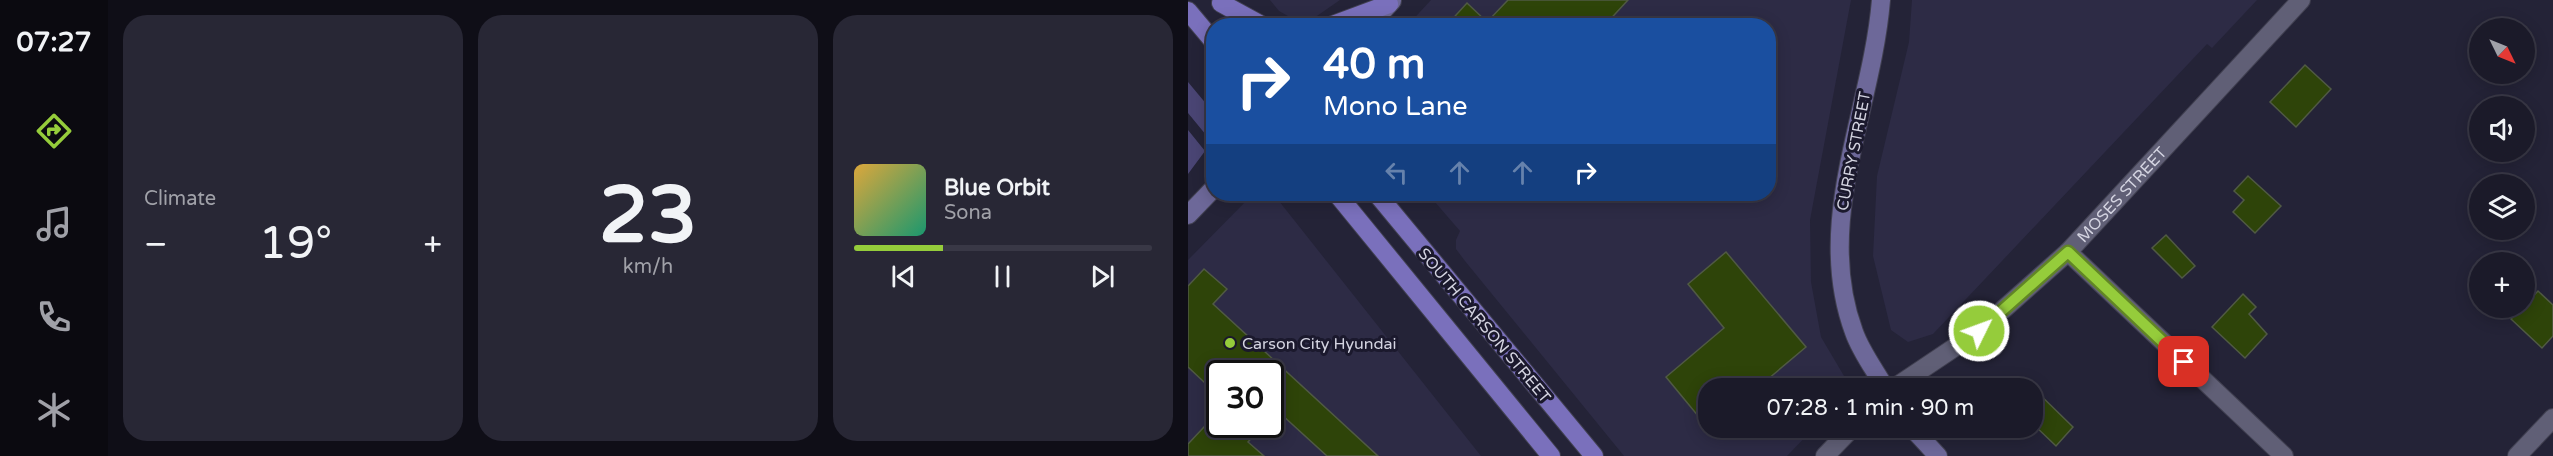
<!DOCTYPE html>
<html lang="en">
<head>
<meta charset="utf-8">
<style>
  :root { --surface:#1b1a29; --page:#282735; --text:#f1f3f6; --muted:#a0a1a8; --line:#393846; --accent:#95cc3b }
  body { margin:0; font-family:"Varela Round",sans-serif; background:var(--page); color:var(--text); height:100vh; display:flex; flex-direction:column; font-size:22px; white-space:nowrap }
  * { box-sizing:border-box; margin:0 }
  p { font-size:20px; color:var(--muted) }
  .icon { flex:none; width:33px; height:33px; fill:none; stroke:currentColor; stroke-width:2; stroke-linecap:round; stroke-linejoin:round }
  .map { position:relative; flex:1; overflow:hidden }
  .sheet { display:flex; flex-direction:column; gap:15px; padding:15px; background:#0f0e17; width:1080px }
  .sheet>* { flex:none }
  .hud { position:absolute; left:18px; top:18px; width:570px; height:183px; border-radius:24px; box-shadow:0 3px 15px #0003,0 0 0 2px var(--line); background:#1a4fa0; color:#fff; overflow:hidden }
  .needle { width:39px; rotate:133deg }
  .fabs { position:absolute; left:1281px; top:18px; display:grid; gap:12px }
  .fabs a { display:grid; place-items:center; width:66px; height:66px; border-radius:50%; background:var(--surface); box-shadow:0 3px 15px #0003,0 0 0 2px var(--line); font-size:30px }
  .speed { position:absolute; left:18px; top:360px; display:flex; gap:12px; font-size:30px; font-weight:700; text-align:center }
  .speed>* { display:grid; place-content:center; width:78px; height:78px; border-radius:50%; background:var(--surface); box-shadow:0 3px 15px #0003,0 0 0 2px var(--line); line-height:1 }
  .speed .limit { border:3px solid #111; border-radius:9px; background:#fff; color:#111 }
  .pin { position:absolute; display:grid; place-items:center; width:51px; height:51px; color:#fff; margin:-26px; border-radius:12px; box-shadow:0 3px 9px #0006 }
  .me { position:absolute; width:66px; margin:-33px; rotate:48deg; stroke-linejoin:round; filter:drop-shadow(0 0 4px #0008) }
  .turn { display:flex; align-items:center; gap:21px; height:126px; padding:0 18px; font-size:27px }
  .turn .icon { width:78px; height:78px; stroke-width:2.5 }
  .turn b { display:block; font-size:42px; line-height:51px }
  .lanes { display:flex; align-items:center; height:57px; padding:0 18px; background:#0003; justify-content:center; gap:30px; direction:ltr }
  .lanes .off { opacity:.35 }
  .big { font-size:45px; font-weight:600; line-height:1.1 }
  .sheet .tile { flex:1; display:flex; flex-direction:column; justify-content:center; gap:9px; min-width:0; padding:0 21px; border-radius:24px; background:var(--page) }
  .sheet .dial { align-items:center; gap:0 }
  .dial b { font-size:78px; line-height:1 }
  .song { display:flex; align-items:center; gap:18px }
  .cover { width:72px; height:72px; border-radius:9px; background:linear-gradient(135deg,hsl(40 70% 55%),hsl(160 70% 35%)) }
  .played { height:6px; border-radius:3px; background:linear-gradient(90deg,var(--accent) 30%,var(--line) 30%) }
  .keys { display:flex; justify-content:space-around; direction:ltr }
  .heat { display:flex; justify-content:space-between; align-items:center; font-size:33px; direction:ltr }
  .sheet .tiles { flex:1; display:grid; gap:15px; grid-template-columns:repeat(3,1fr) }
  .trip { position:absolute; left:510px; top:378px; width:345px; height:60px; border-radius:24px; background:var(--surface); box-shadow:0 3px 15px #0003,0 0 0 2px var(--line); font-weight:600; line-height:60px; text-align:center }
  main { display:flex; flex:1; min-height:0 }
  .menu { display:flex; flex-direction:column; width:108px; justify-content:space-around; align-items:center; background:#0b0a10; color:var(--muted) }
  .menu .icon { width:42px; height:42px }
  .menu .current { color:var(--accent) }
  .menu b { font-size:27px; color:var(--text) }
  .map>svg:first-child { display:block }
  .built { fill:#2d2b45; fill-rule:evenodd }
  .green { fill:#4a4574 }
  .building { fill:#2e4409; stroke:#505a44; stroke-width:1.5 }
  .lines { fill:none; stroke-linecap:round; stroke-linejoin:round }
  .street-casing { stroke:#414051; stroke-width:20 }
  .secondary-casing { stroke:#414051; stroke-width:20 }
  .primary-casing { stroke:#414051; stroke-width:20 }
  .street { stroke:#605f76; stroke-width:18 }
  .secondary { stroke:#6d6899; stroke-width:18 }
  .primary { stroke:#7a70bc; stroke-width:18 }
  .route-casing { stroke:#618526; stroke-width:15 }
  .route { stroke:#95cc3b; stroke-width:10 }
  .poi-dot { fill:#95cc3b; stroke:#1b192d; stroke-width:2 }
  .labels { text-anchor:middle; stroke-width:6; stroke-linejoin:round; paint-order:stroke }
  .street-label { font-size:16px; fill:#d4d4e1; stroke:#1b192d }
  .poi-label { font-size:16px; fill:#d4d4e1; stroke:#1b192d; text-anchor:start }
</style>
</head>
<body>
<main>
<nav class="menu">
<b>07:27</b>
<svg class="icon current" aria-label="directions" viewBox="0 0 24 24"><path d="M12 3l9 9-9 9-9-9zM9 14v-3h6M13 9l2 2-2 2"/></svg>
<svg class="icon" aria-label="music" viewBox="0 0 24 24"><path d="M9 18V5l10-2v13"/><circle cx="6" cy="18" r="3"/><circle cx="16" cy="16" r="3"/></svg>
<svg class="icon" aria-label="phone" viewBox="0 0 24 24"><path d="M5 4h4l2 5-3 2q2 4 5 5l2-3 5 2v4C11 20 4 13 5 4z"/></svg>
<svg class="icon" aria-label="climate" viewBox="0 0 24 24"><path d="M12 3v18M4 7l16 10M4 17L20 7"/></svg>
</nav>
<section class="sheet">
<div class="tiles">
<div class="tile"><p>Climate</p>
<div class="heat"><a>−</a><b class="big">19°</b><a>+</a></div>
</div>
<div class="tile dial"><b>23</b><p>km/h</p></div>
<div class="tile">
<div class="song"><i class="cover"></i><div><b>Blue Orbit</b><p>Sona</p></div></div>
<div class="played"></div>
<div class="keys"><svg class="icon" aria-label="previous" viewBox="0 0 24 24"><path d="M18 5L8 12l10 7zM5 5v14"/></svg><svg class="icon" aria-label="pause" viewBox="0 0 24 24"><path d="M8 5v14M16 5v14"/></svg><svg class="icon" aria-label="next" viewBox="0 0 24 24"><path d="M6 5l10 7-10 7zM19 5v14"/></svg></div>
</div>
</div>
</section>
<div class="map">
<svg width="1365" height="456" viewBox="0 0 1365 456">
  <rect width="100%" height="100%" fill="#242337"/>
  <path class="built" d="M82,0H152L126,18H114L100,16L91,11Z
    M243,0H663L622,220L623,282L633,337L659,381L657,388H520V428H626L599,456H436L277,261L268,249V240L272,231L240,194L232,198L221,194H580V26H219Z
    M724,0H1069L1024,48L1019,44L745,334L720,342L703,330L685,256L689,176L721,42Z
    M65,194H83L87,196L293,456H0V260ZM32,374H82V424H32Z"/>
  <path class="green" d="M0,82L25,112L16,121L25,132L23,141L0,113Z
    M0,130L17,151L0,174Z"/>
  <path class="building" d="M320,0H440L416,26H258L279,3L299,22Z
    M1117,65L1143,89L1108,127L1082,102Z
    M1060,176L1093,206L1067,233L1045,212L1056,200L1046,191Z
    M978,235L1007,266L994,278L964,248Z
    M538,252L618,347L580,379L587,388H520V428L478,377L536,328L500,284Z
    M16,269L39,289L25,304L190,456H139L82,404V374H32V397L0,367V286Z
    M1350,291L1365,305V336L1354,348L1323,319Z
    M1055,294L1068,307L1061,314L1079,334L1057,358L1024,327Z
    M844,387L885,427L868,446L844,423Z
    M32,410V424H76L60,442L76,456H0V444Z"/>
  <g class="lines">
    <g class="street-casing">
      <g id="street">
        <path d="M880,252L1096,456"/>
        <path id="s1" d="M706,388L791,331L880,252L1113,0"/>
        <path d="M637,456L664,428"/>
        <path d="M1329,456L1365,418"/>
      </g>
    </g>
    <g class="secondary-casing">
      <path id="secondary" d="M693,0C684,110 625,222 666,332C673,352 687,370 697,388
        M181,26L204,1
        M0,215L26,188
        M724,428L750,456"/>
    </g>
    <g class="primary-casing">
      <path id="primary" d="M33,3L75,26
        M0,11L26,42
        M142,26L201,4
        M149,194L363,456
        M189,194L406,456"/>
    </g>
    <use href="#street" class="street"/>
    <use href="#secondary" class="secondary"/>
    <use href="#primary" class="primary"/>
  </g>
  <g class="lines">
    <g class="route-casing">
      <path id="route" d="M791,331L880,252L996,362"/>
    </g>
    <use href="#route" class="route"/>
  </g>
  <circle class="poi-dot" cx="42" cy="343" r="6"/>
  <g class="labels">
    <g class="street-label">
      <text transform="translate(665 151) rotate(-79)" y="6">CURRY STREET</text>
      <text dy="6" stroke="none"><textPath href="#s1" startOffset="300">MOSES STREET</textPath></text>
      <text transform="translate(297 325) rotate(50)" y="6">SOUTH CARSON STREET</text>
    </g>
    <g class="poi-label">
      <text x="54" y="349">Carson City Hyundai</text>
    </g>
  </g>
</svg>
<div class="fabs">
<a><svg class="needle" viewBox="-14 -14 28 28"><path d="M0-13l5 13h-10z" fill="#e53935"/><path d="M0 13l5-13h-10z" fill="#a0a1a8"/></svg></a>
<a><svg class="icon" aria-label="sound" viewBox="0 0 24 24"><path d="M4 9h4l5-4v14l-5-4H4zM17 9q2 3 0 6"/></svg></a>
<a><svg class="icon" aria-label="layers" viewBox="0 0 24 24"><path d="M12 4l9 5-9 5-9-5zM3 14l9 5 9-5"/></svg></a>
<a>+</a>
</div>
<div class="speed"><div class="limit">30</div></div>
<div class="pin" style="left:996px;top:362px;background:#d93025"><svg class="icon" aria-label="arrive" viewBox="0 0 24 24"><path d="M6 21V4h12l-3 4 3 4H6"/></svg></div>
<svg class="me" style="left:791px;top:331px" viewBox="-20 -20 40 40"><circle r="17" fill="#95cc3b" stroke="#fff" stroke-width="3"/><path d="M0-11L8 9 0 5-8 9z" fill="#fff"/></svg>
<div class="trip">07:28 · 1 min · 90 m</div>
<div class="hud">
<div class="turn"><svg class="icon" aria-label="right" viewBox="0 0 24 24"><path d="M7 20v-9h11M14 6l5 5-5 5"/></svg><div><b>40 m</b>Mono Lane</div></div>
<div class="lanes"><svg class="icon off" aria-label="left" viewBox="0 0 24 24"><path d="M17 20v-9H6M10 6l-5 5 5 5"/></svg><svg class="icon off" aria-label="ahead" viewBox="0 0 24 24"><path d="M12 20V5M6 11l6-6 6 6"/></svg><svg class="icon off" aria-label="ahead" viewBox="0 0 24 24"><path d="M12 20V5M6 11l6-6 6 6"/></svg><svg class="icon" aria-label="right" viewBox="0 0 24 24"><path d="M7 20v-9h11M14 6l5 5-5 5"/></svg></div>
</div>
</div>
</main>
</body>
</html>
